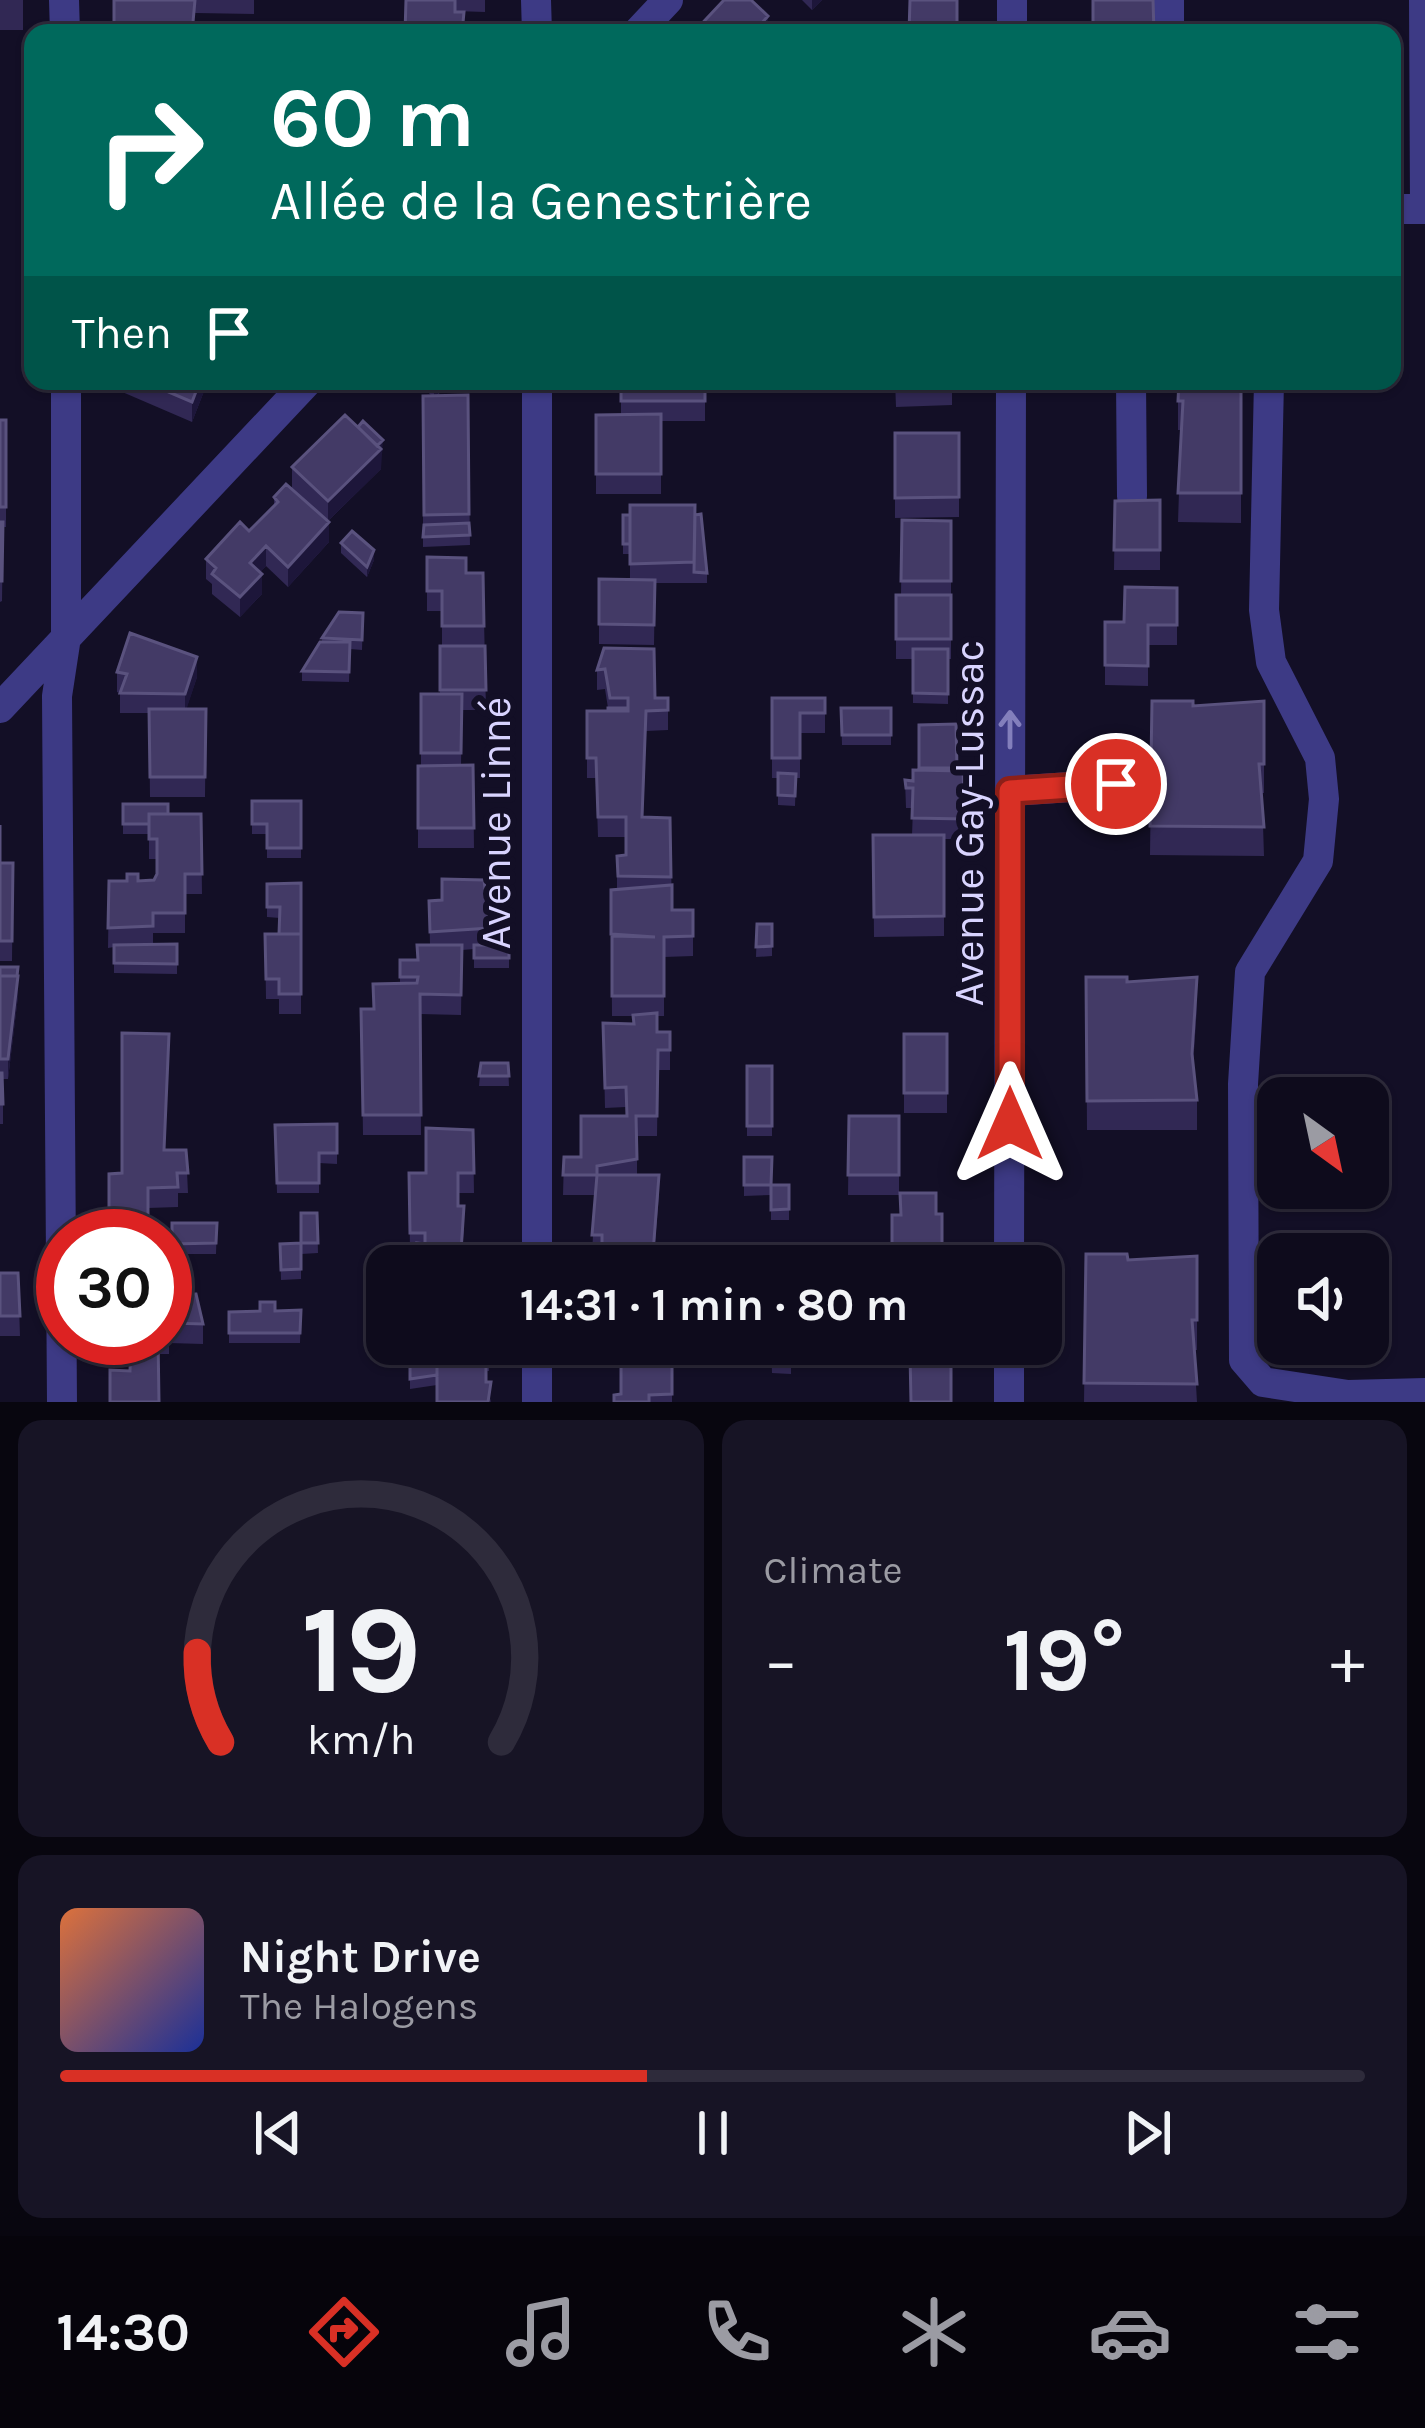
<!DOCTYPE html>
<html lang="en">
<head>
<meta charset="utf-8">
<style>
  :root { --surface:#0e0b1c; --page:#171425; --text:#f1f3f6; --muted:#9b9ba3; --line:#2e2b3b; --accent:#d93025 }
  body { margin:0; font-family:Karla,sans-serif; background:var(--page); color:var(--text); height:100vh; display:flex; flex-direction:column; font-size:45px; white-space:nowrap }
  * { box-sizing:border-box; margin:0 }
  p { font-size:39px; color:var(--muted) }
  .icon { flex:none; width:66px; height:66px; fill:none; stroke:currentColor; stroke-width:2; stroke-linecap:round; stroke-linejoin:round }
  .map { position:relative; height:1402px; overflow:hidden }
  .sheet { display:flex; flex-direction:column; gap:18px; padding:18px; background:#08060f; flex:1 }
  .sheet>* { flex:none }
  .banner { position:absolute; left:24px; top:24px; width:1377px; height:366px; border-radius:24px; box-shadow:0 3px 9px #0004,0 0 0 3px var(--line); background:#00695c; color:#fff; overflow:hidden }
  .needle { width:78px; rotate:147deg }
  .fabs { position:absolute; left:1257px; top:1077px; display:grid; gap:24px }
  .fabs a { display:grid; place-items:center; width:132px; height:132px; border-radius:24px; background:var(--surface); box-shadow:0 3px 9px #0004,0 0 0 3px var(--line); font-size:60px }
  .speed { position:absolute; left:36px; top:1209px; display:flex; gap:24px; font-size:60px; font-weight:700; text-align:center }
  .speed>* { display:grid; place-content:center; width:156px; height:156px; border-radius:50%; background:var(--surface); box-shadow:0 3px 9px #0004,0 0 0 3px var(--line); line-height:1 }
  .speed .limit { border:18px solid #d22; background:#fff; color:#111 }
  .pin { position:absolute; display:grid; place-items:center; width:102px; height:102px; color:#fff; margin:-51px; border:6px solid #fff; border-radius:50%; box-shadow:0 3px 12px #0007 }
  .me { position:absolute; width:132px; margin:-66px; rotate:0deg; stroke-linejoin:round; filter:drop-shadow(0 0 9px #0008) }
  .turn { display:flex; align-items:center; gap:42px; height:252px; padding:0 48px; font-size:54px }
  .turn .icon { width:156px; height:156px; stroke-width:2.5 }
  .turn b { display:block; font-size:84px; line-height:102px }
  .then { display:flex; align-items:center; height:114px; padding:0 48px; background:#0003; gap:24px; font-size:45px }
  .big { font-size:90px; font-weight:700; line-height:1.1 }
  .sheet .tile { flex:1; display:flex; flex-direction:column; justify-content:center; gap:18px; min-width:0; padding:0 42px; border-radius:24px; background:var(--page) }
  .sheet .dial { align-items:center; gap:0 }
  .dial svg { height:312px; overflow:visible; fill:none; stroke:var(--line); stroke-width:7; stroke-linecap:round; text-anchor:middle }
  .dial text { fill:var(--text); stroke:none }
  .song { display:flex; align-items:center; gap:36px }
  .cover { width:144px; height:144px; border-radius:18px; background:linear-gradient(135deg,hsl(20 70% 55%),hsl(230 70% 35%)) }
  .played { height:12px; border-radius:6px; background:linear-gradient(90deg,var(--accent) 45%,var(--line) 45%) }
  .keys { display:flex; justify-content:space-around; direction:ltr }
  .heat { display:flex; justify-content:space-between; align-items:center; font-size:66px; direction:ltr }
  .sheet .tiles { flex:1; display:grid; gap:18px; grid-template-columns:1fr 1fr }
  .tile:last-child { grid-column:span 2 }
  .trip { position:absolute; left:366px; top:1245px; width:696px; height:120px; border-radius:24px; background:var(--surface); box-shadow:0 3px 9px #0004,0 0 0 3px var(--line); font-weight:700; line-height:120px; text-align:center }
  .tabs { display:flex; height:192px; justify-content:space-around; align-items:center; background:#06040b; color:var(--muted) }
  .tabs .icon { width:84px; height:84px }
  .tabs .current { color:var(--accent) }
  .tabs b { font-size:54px; color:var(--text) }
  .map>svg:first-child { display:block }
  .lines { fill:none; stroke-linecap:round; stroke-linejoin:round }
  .minor { stroke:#3d3a85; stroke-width:30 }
  .wall { fill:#312854 }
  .shaded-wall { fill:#1d163a }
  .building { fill:#433a66; stroke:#5a527e; stroke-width:3 }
  .oneway { stroke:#837fbc }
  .route-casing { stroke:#8d1f18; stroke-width:30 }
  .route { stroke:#d93025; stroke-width:21 }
  .labels { text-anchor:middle; stroke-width:12; stroke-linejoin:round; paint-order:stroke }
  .street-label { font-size:42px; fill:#d9d4ff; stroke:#130f26 }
</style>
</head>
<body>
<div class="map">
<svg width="1425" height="1402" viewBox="0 0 1425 1402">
  <rect width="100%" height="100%" fill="#130f26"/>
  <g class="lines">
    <path class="minor" d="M64,0L65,33
      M536,0L537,33
      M1169,0V33
      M637,33L668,0
      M1012,33V0
      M1392,209H1425L1424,0
      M1131,381L1132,496
      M1269,381L1264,610L1271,662L1320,758L1324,799L1318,861L1250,972L1243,1084L1244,1360L1263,1382L1348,1395L1425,1393
      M0,708L308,381
      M1010,791L1116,784
      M537,1266V381
      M1009,1266L1011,381
      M62,1402L57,696L66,637V381
      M537,1402V1344
      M1009,1402V1344"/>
  </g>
  <path class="wall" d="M0,0H23V30H0Z
    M114,0H254V14L196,13Z
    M406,0H485V12L455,11Z
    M802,0H822L812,10Z
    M113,381H208L192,422L113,388Z
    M416,381H450L437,396L468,395L470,545L423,547V396H432Z
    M621,381H705V421H661V494H596V415H621Z
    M895,381H952V405L896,407Z
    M1241,381V523L1178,522L1181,430H1178V401Z
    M0,420H6V527H3L2,601L0,602Z
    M895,433H959V517L895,518Z
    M383,450L381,452V469L328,521L329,542L288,587L266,566L260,572L262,594L240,617L212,594V584L206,579V559L249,531L274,506V497L292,487V467Z
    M1115,501L1160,550V570H1114Z
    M623,515H695L707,573V583H655L654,645L599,644V579H630V554H623Z
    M902,520L951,521V659H948V704L913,703V659H896V595H901Z
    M341,543L374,560L367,577L341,553Z
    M427,557L466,573H483L486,710H462L461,765H473L474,848H418V766H421V694H440V646H442V611H427Z
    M1177,588V645H1148V686L1105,685V622H1124Z
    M363,613L362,650L350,649L349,682L302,681V671L322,642V638Z
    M604,648L655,698H668V730L646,731L643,817L670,818L672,910H693V956L664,957V1016H657V1032H670V1070H658L657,1136H637V1175L659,1195L653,1266H602V1255H592L595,1195H563L564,1157H581L626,1116V1107L605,1108L603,1023L633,1024V1016H612L611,890L617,889V856L626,855V837H598L596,778H587V711H608V708L605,689L597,690V670Z
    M117,672L197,677L186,709H206L205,797H150L149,713H120V693L117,692Z
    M772,698H825V733H800V778H796L795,806L778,805V778H772Z
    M1152,701L1193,706L1264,701V793H1262L1264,856L1150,855Z
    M841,708H891V745H842Z
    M956,724L957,771L965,819V839H944V936L874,937L873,835H912L913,808H906L905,780L913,781L919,771V725Z
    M252,801H301V858H267V834H252Z
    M123,804L168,814H201L202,894H185V933H153V945L177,944V974L114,973V947L108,948L109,881L154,880L157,874V859H149V834H123Z
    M0,825L1,863H13L12,961H0Z
    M301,883V1014H279V999H266L265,934H279L280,918L267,917V884Z
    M429,901L490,928V945H509V968H474V949L462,950L461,1015L420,1014L421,1135H363L361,1009H373V984H400V960H418L430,945Z
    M757,924H772V956L756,957Z
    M0,967H18V996L8,1079H3V1124H0Z
    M1086,977L1127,982L1197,1006L1193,1064L1197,1100V1130H1087Z
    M904,1034H947V1113H904Z
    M481,1063H508L509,1086H479Z
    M747,1066H772V1136H747Z
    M849,1116H899V1195H848Z
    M337,1124V1164L319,1163V1193H277L275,1125Z
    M473,1130L474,1193H458V1206L464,1226L461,1266H417V1253H410L409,1173H426Z
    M165,1150H186L188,1193H178V1207L148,1208V1234L109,1236V1174L122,1173Z
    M744,1157L771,1185H789V1220H771V1190V1195L744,1196Z
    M301,1213H317L318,1253L301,1254Z
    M936,1214H942V1266H892V1215Z
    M172,1223H217L216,1254H172Z
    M301,1243V1279L281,1280L280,1244Z
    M1086,1254L1128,1260L1197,1256V1350H1194L1197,1402H1084Z
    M0,1273H18L20,1336H0Z
    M165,1294L203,1324V1344L169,1343V1354H159L130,1371L131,1344H90V1338H165Z
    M301,1310L300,1343H229V1312Z
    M429,1344H489V1371H486V1382L491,1402L437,1385L410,1389V1363H429Z
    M581,1344H631V1353L672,1354V1402H614L621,1394V1353H581Z
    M771,1344H791V1374L772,1373Z
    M838,1344H880V1359L838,1360Z"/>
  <path class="shaded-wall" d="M812,0H822L812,10Z
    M768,16V33H753Z
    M200,381H208L192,422V402Z
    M434,381H450L434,398Z
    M383,440L381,469L328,521V501Z
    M329,522V542L288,587V567Z
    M266,546V566L250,583V563Z
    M374,550V560L367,577V567Z
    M262,574V594L240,617V597Z
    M197,657V677L185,714V694Z
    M18,967V996L8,1079V1059Z
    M1197,977V1006L1192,1083V1054Z"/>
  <path class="building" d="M114,0H195L192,33H114Z
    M406,0H455V12H464L462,33H405Z
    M724,0H751L768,16L753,33H693Z
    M910,0H957V33H909Z
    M1093,0H1153L1154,33H1093Z
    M143,381H200L192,402Z
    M621,381H705V401H621Z
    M895,381H952V385L896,387Z
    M1179,381H1241V493H1178L1183,401H1178Z
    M468,395L469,514L424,515L423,396Z
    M661,414V474H596V415Z
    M345,415L381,449L328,501L292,467Z
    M0,420H6V507H0Z
    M363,421L383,440L377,446L358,427Z
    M895,433H959V497L895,498Z
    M286,484L329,522L288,567L266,546L250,563L262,574L240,597L212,574L216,568L206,559L240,522L249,531L278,502L274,497Z
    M1160,500V550H1114L1115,501Z
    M630,505H695L694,562L630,564Z
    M701,514L707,573L694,572L695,515Z
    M623,515H630V544H623Z
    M902,520L951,521V581H901Z
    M0,522H3L2,581H0Z
    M469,523L470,535L423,537L424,525Z
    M352,531L374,550L367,567L341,543Z
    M427,557L466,558V573H483L484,626H442V591H427Z
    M599,579L655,580L654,625L599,624Z
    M1125,587L1177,588V625H1148V666L1105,665V622H1124Z
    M896,595H951V639H896Z
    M339,612L363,613L362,640L322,638Z
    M130,633L197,657L185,694L120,693L127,674L117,672Z
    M320,642H350L349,672L302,671Z
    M440,646H485L486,690H440Z
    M604,648L654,649L655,698H668V710L646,711L642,817L670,818L671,877L618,876L617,856L626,855V817H598L596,758H587V711H628V698H610L605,669L597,670Z
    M913,649H948V694L913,693Z
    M421,694H462L461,753H421Z
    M772,698H825V713H800V758H772Z
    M1152,701H1193V706L1264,701V764H1259L1264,827L1150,826Z
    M608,708H628V711H608Z
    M841,708H891V735H842Z
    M149,709H206L205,777H150Z
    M956,724L957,768H919V725Z
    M473,765L474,828H418V766Z
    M913,770L963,771L965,819L912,818L913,788H906L905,780L913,781Z
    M778,773L796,774L795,796L778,795Z
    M252,801H301V848H267V824H252Z
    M123,804H168V814H149V824H123Z
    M149,814H201L202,874H185V913H153V926L108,928L109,881H127V874H138V881L154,880L157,874V839H149Z
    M0,825V863H13L12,941H0Z
    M873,835H944V916L874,917Z
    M442,879L484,880L490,928L430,932L429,901L442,900Z
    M301,883V934H279L280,907H267V884Z
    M672,885V910H693V936L664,937V996H612V936L655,937L611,934V890Z
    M757,924H772V946L756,947Z
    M265,934H301V994H279V979H266Z
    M177,944V964L114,963V945Z
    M417,945H462L461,995L420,994L421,1115H363L361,1009H374L373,984L417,983L418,977H400V960H418Z
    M474,945H509V958H474Z
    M0,967H18L17,976H0Z
    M0,976H18L8,1059H0Z
    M1086,977H1127V982L1197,977L1192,1054L1197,1100L1087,1101Z
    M657,1013V1032H670V1050H658L657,1116H636L637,1159L597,1166V1175H659L652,1266H602V1235H592L597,1175H563L564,1157H581V1116H627L626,1087L605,1088L603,1023L634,1024L633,1015Z
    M122,1033L169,1034L164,1150H186L188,1173H177L178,1187L148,1188V1218H109V1174L122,1173Z
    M904,1034H947V1093H904Z
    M481,1063H508L509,1076H479Z
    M747,1066H772V1126H747Z
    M0,1073H2L3,1104H0Z
    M849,1116H899V1175H848Z
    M337,1124V1153H319V1183H277L275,1125Z
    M426,1128L473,1130L474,1173H458V1206H464L460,1266H420L417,1243L425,1244V1233H410L409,1173H426Z
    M744,1157H772L771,1185H744Z
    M771,1185H789V1209L771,1210Z
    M900,1193H936V1214H942V1264H892V1215H901Z
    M301,1213H317L318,1243H301Z
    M172,1223H217L216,1243L172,1244Z
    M109,1234H157V1236H109Z
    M301,1243V1269L281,1270L280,1244Z
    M1086,1254H1127L1128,1260L1197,1256V1320H1192L1197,1384L1084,1383Z
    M0,1273H18L20,1316H0Z
    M165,1294H196L203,1324L169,1323V1334H165Z
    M260,1302H275V1311L301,1310L300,1333H229V1312L260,1311Z
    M131,1338H158L159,1402H110V1370L130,1371Z
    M430,1344H489V1351L430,1353Z
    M771,1344H791V1363H772Z
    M621,1353L672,1354V1394L649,1395V1402H614V1395L621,1394Z
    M951,1353V1402H911L910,1354Z
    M410,1363H449V1364H437V1375L410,1379Z
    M437,1364H486V1382H491L488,1402H437Z"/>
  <defs><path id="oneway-shaft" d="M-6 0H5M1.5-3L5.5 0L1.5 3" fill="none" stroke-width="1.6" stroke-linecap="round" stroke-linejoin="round" transform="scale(3)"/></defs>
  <use class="oneway" href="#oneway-shaft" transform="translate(1010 729) rotate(-90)"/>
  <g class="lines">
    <g class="route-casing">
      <path id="route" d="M1010,1124V791L1116,784"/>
    </g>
    <use href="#route" class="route"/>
  </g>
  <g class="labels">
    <g class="street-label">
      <text transform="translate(495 823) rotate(-90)" y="15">Avenue Linné</text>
      <text transform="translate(968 823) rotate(-90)" y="15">Avenue Gay-Lussac</text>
    </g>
  </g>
</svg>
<div class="fabs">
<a><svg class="needle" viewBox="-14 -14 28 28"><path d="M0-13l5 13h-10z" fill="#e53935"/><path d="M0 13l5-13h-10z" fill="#9b9ba3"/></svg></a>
<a><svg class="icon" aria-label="sound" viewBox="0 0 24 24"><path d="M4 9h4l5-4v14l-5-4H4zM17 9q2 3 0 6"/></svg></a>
</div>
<div class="speed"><div class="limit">30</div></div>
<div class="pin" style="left:1116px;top:784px;background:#d93025"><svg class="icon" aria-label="arrive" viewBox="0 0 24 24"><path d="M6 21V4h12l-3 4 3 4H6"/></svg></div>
<svg class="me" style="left:1010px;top:1124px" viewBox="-20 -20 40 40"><path d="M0-17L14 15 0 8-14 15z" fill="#d93025" stroke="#fff" stroke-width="4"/></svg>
<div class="trip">14:31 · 1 min · 80 m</div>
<div class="banner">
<div class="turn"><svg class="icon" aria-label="right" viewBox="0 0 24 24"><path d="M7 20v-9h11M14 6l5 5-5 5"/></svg><div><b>60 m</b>Allée de la Genestrière</div></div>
<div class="then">Then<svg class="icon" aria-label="arrive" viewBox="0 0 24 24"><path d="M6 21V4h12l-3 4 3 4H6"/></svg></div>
</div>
</div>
<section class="sheet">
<div class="tiles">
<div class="tile dial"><svg viewBox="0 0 100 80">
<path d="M14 69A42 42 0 1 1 86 69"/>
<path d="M14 69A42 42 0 0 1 8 46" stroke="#d93025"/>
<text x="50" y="56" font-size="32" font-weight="700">19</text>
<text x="50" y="72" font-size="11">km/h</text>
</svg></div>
<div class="tile"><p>Climate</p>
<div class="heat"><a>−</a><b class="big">19°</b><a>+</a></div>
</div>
<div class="tile">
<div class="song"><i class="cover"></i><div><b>Night Drive</b><p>The Halogens</p></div></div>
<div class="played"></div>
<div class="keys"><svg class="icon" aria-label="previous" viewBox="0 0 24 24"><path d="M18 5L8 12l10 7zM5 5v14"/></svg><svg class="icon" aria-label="pause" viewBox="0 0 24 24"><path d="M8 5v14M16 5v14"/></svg><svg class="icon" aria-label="next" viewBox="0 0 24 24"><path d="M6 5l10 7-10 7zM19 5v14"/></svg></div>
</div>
</div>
</section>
<nav class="tabs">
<b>14:30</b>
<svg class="icon current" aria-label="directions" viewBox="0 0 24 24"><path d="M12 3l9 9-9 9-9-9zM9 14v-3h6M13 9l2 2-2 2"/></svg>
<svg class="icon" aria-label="music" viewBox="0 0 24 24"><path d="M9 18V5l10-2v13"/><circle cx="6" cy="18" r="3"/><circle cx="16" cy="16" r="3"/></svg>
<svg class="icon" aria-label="phone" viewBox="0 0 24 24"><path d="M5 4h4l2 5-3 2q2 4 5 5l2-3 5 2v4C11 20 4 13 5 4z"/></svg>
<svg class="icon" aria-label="climate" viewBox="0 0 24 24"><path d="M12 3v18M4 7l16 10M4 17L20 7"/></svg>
<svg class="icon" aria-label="car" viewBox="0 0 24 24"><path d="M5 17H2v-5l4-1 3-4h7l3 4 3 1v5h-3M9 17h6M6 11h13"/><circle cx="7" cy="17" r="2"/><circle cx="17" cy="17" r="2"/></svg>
<svg class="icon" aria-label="filters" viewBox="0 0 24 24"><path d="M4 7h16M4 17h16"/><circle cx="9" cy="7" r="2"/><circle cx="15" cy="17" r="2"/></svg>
</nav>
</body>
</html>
